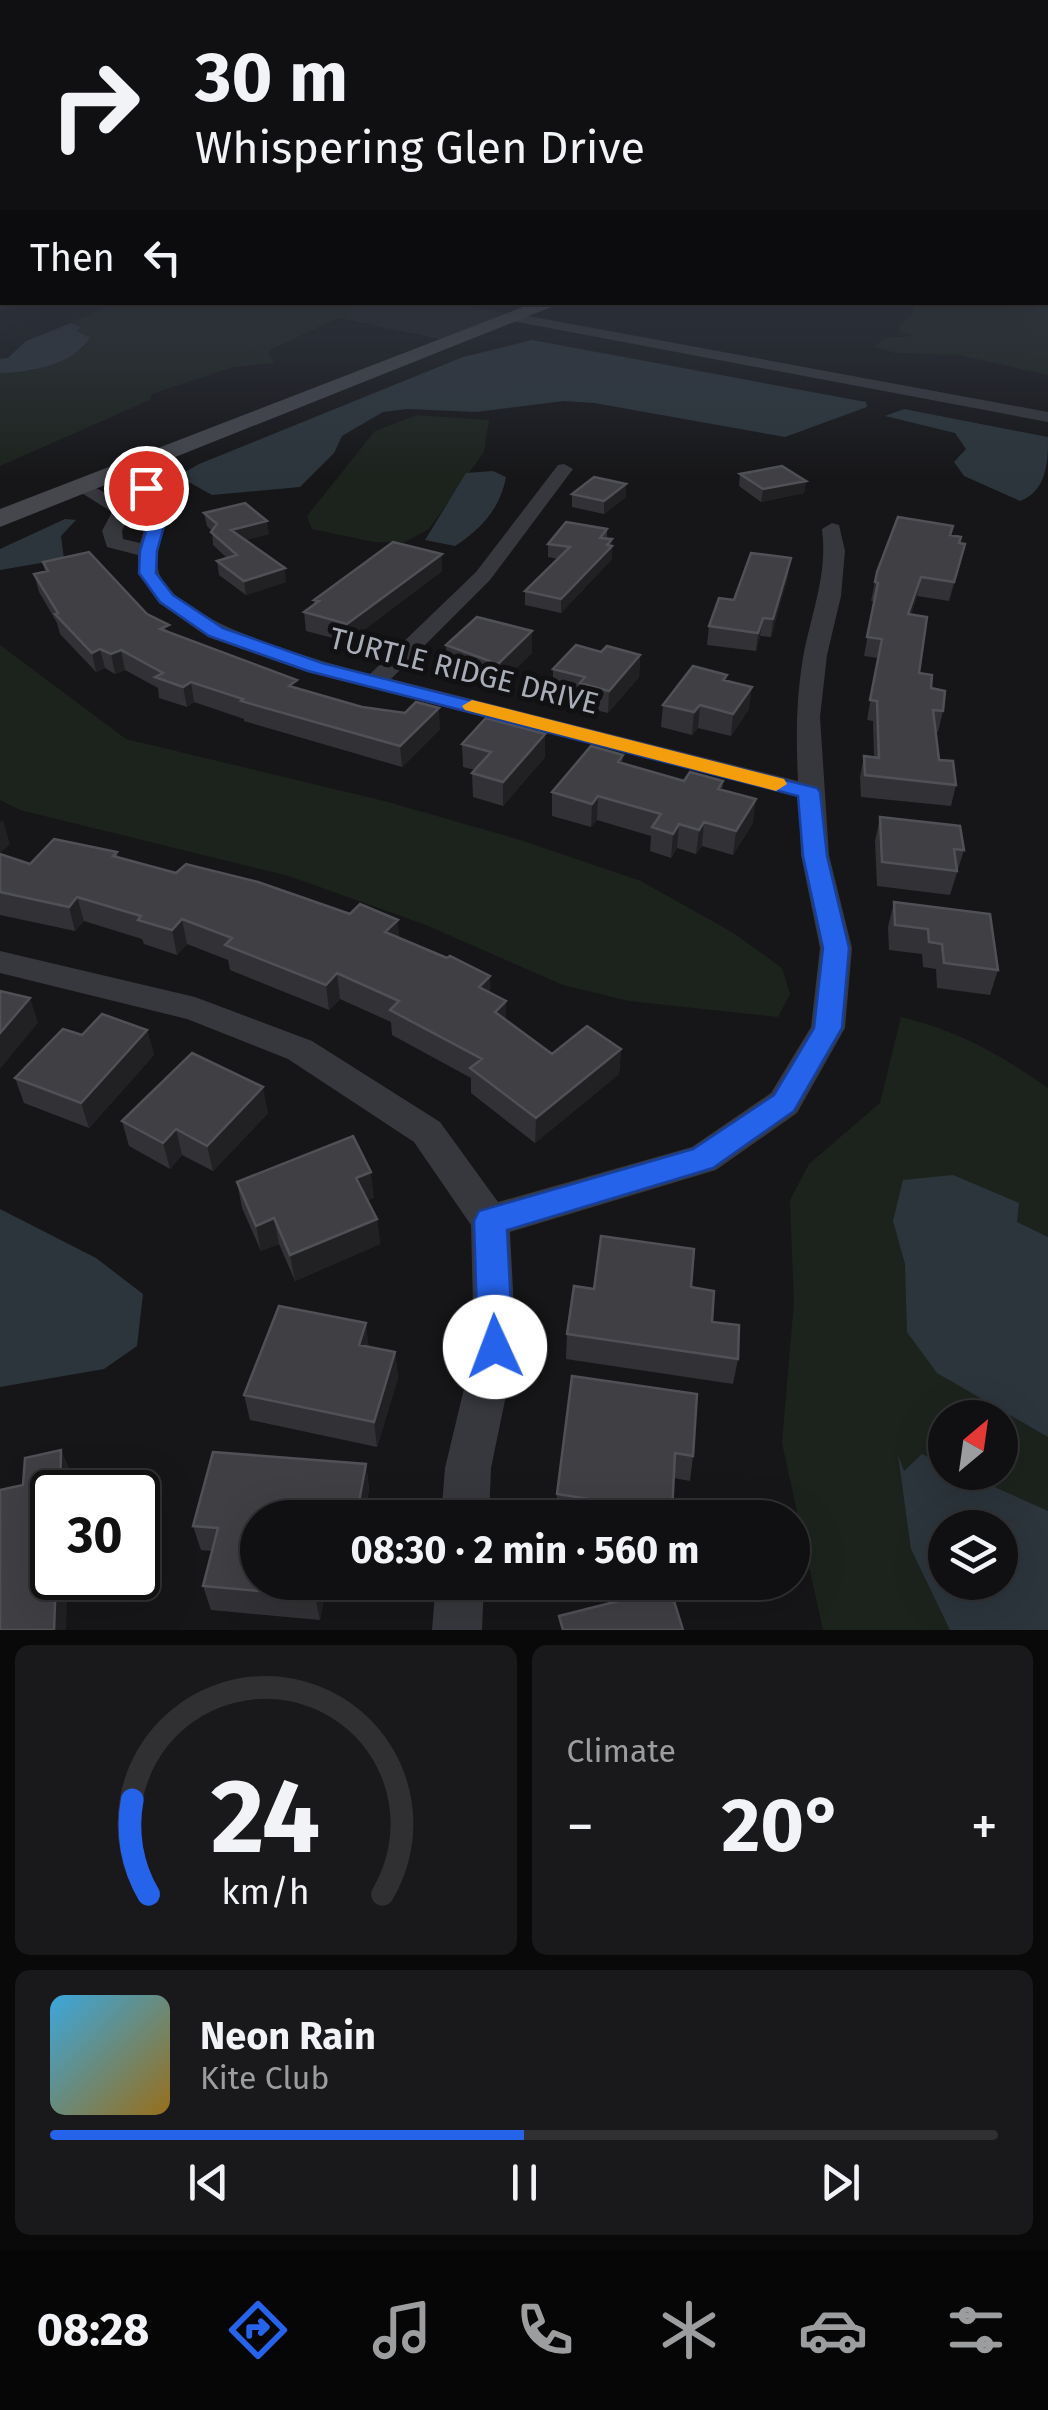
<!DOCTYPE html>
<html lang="en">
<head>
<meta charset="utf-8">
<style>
  :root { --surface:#101012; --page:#19191b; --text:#f1f3f6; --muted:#9c9d9f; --line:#303032; --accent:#2563eb }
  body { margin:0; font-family:"Fira Sans",sans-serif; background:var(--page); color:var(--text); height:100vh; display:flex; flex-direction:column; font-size:38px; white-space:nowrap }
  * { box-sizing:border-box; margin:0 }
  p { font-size:32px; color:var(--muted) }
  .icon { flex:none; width:55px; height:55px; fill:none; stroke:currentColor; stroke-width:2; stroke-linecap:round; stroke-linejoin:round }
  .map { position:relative; height:1630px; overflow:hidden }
  .side { display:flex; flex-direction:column; gap:15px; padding:15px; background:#09090a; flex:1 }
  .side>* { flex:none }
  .hud { position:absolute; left:0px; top:0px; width:1050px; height:305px; box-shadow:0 10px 40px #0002,0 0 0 2px var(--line); background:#101012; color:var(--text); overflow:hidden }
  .needle { width:65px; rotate:29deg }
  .fabs { position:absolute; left:928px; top:1400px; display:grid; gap:20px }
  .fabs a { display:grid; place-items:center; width:90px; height:90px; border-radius:50%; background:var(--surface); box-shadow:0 10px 40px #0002,0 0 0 2px var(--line); font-size:50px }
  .speed { position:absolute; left:30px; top:1470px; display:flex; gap:20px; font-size:50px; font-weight:700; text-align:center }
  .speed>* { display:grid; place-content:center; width:130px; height:130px; border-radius:50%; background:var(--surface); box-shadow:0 10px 40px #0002,0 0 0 2px var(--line); line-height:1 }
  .speed .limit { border:5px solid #111; border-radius:15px; background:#fff; color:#111 }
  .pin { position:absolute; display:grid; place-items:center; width:85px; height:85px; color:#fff; margin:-42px; border:5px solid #fff; border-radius:50%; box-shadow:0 2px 10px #0007 }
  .me { position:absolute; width:110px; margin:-55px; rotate:358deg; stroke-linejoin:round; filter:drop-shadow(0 0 8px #0008) }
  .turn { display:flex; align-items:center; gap:35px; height:210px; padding:0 30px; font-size:45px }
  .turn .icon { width:130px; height:130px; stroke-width:2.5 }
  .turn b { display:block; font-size:70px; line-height:85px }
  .then { display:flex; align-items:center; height:95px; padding:0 30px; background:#0003; gap:20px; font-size:38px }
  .big { font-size:75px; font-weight:700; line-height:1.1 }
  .side .widget { flex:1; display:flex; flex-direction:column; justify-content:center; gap:15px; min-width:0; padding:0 35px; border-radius:15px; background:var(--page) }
  .side .dial { align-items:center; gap:0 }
  .dial svg { height:260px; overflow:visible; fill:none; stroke:var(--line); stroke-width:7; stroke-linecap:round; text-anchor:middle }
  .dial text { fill:var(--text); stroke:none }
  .song { display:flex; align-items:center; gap:30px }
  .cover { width:120px; height:120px; border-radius:15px; background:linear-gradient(135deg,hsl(200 70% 55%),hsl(40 70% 35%)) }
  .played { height:10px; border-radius:5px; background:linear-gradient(90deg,var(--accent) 50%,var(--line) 50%) }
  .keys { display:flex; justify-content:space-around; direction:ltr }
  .heat { display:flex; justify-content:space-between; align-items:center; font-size:55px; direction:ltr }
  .side .tiles { flex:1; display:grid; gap:15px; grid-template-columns:1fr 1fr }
  .widget:last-child { grid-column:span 2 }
  .trip { position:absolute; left:240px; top:1500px; width:570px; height:100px; border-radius:50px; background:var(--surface); box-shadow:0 10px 40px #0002,0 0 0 2px var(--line); font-weight:700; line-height:100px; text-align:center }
  .menu { display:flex; height:160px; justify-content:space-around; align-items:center; background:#060607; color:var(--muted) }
  .menu .icon { width:70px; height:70px }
  .menu .active { color:var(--accent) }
  .menu b { font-size:45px; color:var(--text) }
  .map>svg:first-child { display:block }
  .built { fill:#222225 }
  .green { fill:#1c231d; fill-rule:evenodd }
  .water { fill:#2c353c; fill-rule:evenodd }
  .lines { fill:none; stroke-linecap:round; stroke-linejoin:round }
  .street { fill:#37383d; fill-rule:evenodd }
  .secondary { fill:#45474d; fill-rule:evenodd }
  .wall { fill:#323236 }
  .shaded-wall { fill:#212124 }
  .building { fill:#3f3f44; stroke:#4f5156; stroke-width:2.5 }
  .route { fill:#2563eb; stroke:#184099; stroke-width:2.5 }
  .slow { fill:#f59e0b }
  .labels { text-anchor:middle; stroke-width:10; stroke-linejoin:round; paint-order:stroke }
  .street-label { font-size:30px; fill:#a8adb8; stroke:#111113 }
</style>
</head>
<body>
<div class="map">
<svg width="1048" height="1630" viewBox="0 0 1048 1630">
  <rect width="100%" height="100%" fill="#161618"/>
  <path class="built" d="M369,302L444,303L529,317L458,343L335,317Z"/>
  <path class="green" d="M1048,249V375L959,355L895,353L874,347L885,338L914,336L900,332V324L913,313V303L1048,302Z
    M115,303H369L272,349L268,353L274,363L233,367L152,394L150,400L0,466V373L34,370L84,348L75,331L80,327L71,323Z
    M417,415L489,420L484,452L429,529L405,542H374L312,529L307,516L375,431Z
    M0,645L126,739L388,802L520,840L641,881L735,934L782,968L790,994L778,1017L629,1001L563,985L426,925L289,876L20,810L0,800Z
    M901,1017C957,1030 1001,1055 1048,1088V1630H823L782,1443L794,1302L790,1200L809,1164L880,1103ZM945,1418H1000V1472H945ZM945,1528H1000V1582H945Z"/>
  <path class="water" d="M71,323L81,327L76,331L90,337C76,364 29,373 0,373V359L8,358L26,341Z
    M532,340L866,402L867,407L785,437L594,403L564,401L476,412L408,409L383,412L342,436L334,453L300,487L212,495L187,481L185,472L199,464L463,357Z
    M904,409L1048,437C1048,462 1047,491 1020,501L964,476L954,462L966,449L955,433L885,416Z
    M493,471L506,477C500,509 481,529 455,546L425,540L466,473Z
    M65,519L76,520L61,536L64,559L0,570V549Z
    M953,1175L1019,1203L1017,1222L1048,1237V1437L937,1373L907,1332L905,1264L893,1221L903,1180Z
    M0,1209L96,1258L143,1294L137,1346L104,1369L0,1387Z
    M922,1454L945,1465V1472L963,1473L1048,1511V1630H950L911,1549L898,1455L904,1471ZM945,1528H1000V1582H945Z"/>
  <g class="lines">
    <path class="street" d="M517,314L1048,412V422L512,321L510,318Z
      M564,464L573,469L490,580L391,679L798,781C796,739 796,699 803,658C811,614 828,575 822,529L832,523L839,525L845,551L841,596L827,655L820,717L829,855L852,948L845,1028L797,1113L716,1170L510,1232L516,1347L491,1468L489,1518H441L445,1468L474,1347L471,1225L414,1142L288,1059L187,1019L0,973V951L195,997L312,1041L440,1122L498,1202L692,1147L771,1093L811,1027L820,948L801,855L799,797L307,672L208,637L159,603L138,573V555L107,547L102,531L112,512L72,487L75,483H87L129,506L131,510L122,531L123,539L140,543L151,508L140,492L110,473L113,469C138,467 157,489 170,508C165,527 155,549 158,569C168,621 324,662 370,674L476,572L558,465Z
      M436,1582H484L482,1630H432Z"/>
    <path class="secondary" d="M536,302H564L0,527V509Z"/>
  </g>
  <path class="wall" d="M740,474L806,481L804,493L761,502L739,486Z
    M626,484V497L604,514L572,507V494Z
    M204,513L269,534L245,540L286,582L246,595L219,575L217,561L227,558L213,545L212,531L207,526Z
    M953,526L951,535L960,543L961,562L949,601L917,596L911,615L919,673L931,688L943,711L938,732L936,731L939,760L956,785L951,806L861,797L860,777L864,756L874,757L873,721L867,720L878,658L864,656L874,601H871L877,572Z
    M607,529V538L612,539V559L561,613L525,605V591L558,559L548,557V544Z
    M442,554V571L348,642L306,631L304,612L314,605V600Z
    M43,562L147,614L171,633L298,688L440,729L402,767L244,721V719L194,702L187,707L159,698L158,688L125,670L115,674L105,668L96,672L60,634L57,623L39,592L34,574L45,572Z
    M788,576L771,637L760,636L756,651L707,645L709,626L734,600Z
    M446,645L532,653L498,686L447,667Z
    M601,652L640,655L639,677L608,713L579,706V698L553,691V669Z
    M727,675L726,681L749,709L731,736L698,728L692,735L661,727L663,705Z
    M462,744L545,757L503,806L473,797L472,773L475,770L463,767Z
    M623,755L622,764L684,781H723L722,790L753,823L733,855L702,846L696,854L677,848L671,858L650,851L651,836L597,820L591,827L552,816V792Z
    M880,817L964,850L950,895L877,886L875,841Z
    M117,852L118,857L399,938L490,993L506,1021L552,1054L621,1049L619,1074L535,1143L471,1093V1078L392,1035L391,1022L340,999L329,1010L230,970L228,960L187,944L177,955L144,944L142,939L84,921L75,931L0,915V854L30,864Z
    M894,902L998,970L990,995L937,988L936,969L923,967L922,954L889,950L888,927Z
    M147,1030L154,1055L89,1128L24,1103L15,1078L82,1035Z
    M268,1113L213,1171L182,1155L170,1169L129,1146L122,1121Z
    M237,1182L374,1198L367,1200L377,1219L380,1244L295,1281L279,1244L261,1251L242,1208Z
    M691,1287L738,1359L733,1384L566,1359L567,1334L594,1289Z
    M369,1347L395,1352L398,1378L377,1447L250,1420L244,1395Z
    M697,1394L693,1456L690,1481L674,1478L671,1518H556L557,1494Z
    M366,1464L369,1489L364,1518H258V1582H327L320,1620L211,1610L203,1586L212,1551L201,1550L193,1526Z"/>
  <path class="shaded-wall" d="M2,298V302H22L0,310V299Z
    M806,481L804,493L761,502L763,489Z
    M626,484V497L604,514V501Z
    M267,521L269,534L232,544L231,530Z
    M612,539V559L561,613V599Z
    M965,544L961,562L949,601L954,582Z
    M442,554V571L348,642L347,624Z
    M791,558L788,576L771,637L773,619Z
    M285,568L286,582L246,595L244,581Z
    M921,577L917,596L905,633L908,614Z
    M763,618L760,636L756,651L758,633Z
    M532,631V653L498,686V664Z
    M100,649L105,668L96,672L92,653Z
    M121,650L125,670L115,674L111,654Z
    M640,655L639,677L608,713L609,691Z
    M191,682L194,702L187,707L183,687Z
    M752,687L749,709L731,736L733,714Z
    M700,705L698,728L692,735L694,712Z
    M439,708L440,729L402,767L400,746Z
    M545,734V757L503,806V782Z
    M598,796L597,820L591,827L592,804Z
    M756,799L753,823L733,855L736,831Z
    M3,820L10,844L0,853V823Z
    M704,822L702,846L696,854L699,830Z
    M679,824L677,848L671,858L673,834Z
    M77,897L84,921L75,931L69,907Z
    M182,919L187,944L177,955L172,930Z
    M398,920L400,944L385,932Z
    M337,973L340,999L329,1010L326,985Z
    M490,976L491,1002L479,987Z
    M30,998L38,1023L0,1069V1033Z
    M506,1001V1026L495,1012Z
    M147,1030L154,1055L89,1128L81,1103Z
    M621,1049L619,1074L535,1143L536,1118Z
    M263,1087L268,1113L213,1171L207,1146Z
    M176,1129L182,1155L170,1169L163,1143Z
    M371,1172L374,1198L359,1204L356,1178Z
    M274,1218L279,1244L261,1251L256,1226Z
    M377,1219L380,1244L295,1281L290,1255Z
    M366,1323L369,1348L359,1345Z
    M395,1352L398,1378L377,1447L374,1422Z
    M61,1450L72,1474L71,1492H60Z
    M366,1464L369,1489L364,1518H356Z
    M56,1578H68L66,1630H54Z
    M317,1582H327L320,1620L315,1596Z"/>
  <path class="building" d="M2,269V298L0,299V270Z
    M782,466L806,481L763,489L740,474Z
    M594,477L626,484L604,501L572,494Z
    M245,503L267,521L231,530L285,568L244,581L217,561L237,555L211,532L217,524L204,513Z
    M898,517L953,526L950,535L961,537L959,543L965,544L954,582L921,577L908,614L927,617L919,673L932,675L931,688L945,691L943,711L933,710L939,760L953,761L956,785L865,775L864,756L879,758L877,701L870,700L882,639L867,637L878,583L875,582L877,572Z
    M566,522L607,529L600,538L612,539L607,545L612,546L561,599L525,591L570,547L548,544Z
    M393,542L442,554L347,624L304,612L319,601L314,600Z
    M89,552L147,614L169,625L160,629L297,680L289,686L362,707L405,713L416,702L439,708L400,746L241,701L243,699L191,682L183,687L155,677L163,673L121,650L111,654L100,649L92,653L55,614L58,613L34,574L48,571L43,562Z
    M751,553L791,558L773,619L763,618L758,633L709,626L719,598L734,600Z
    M477,617L532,631L498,664L446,645Z
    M576,645L601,652L607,646L640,655L609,691L580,683L585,677L553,669Z
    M693,666L727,675L723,680L752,687L733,714L700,705L694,712L663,705Z
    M486,718L545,734L503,782L472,773L491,752L462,744Z
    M591,746L623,755L618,762L684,781L690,772L723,781L718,789L756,799L736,831L704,822L699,830L679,824L673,834L652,827L661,814L598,796L592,804L552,792Z
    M880,817L960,826L964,850L954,849L957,871L882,862Z
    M54,839L117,852L113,856L176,873L186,864L258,882L350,914L360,904L398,920L385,932L447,958L450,956L490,976L479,987L506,1001L495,1012L552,1054L587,1026L621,1049L536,1118L470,1068L482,1059L390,1010L399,1001L337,973L326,985L225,945L232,938L182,919L172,930L138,920L141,916L77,897L69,907L0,892V854L30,864Z
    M894,902L990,914L998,970L944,963L942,944L929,942L928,929L895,925Z
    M0,991L30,998L0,1033Z
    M102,1014L147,1030L81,1103L15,1078L63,1029L82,1035Z
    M192,1053L263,1087L207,1146L176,1129L163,1143L122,1121Z
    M353,1136L371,1172L356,1178L377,1219L290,1255L274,1218L256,1226L237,1182Z
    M601,1236L694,1249L691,1287L714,1291L712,1322L739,1325L738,1359L567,1334L574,1286L594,1289Z
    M279,1306L366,1323L359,1345L395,1352L374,1422L244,1395Z
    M572,1376L697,1394L693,1456L675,1453L672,1512L557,1494Z
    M61,1450L60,1492H52V1578H56L54,1630H0V1490L23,1485L25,1458Z
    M213,1452L366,1464L356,1518H258V1582H317L315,1596L203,1586L218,1528L193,1526Z
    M670,1588L683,1630H563L559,1616Z"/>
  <linearGradient id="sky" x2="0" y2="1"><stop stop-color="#0c0c0d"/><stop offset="0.52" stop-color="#363c48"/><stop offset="1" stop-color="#363c48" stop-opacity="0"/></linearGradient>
  <rect width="1048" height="478" fill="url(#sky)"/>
  <path class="route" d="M141,485H151L169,508L157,551L156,573L173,595L223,628L322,663L817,788L820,792L827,856L849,948L842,1028L794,1111L713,1168L507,1230L513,1347L508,1359L495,1363L483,1359L478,1347L474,1221L479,1211L693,1149L774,1095L814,1028L823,948L803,856L798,796L308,671L209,636L160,602L139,573L140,551L153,508L138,488Z"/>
  <path class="slow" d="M472,700L784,779L787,784L776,791L465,710L462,706Z"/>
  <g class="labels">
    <g class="street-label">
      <text transform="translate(464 671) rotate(14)" y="10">TURTLE RIDGE DRIVE</text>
    </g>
  </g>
</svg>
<div class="fabs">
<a><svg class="needle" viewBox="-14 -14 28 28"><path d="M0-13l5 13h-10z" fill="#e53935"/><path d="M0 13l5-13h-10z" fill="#9c9d9f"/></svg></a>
<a><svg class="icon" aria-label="layers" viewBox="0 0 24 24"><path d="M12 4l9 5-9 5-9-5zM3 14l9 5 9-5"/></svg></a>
</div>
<div class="speed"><div class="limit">30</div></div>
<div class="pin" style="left:146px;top:488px;background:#d93025"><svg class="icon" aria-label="arrive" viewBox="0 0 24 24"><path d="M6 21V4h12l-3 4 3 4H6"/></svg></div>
<svg class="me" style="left:495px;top:1347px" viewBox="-20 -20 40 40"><circle r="19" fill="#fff"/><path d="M0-13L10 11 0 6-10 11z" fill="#2563eb"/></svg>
<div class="trip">08:30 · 2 min · 560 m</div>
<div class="hud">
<div class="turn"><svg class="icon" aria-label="right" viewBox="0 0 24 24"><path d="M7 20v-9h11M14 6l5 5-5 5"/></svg><div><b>30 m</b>Whispering Glen Drive</div></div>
<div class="then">Then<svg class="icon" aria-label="left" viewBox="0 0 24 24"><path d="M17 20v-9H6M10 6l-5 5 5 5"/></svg></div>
</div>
</div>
<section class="side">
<div class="tiles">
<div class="widget dial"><svg viewBox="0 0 100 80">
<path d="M14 69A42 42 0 1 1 86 69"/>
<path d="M14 69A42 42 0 0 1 9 40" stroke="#2563eb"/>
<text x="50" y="56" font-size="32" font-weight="700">24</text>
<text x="50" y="72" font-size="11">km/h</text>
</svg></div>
<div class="widget"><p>Climate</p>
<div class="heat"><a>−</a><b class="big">20°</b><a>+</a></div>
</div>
<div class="widget">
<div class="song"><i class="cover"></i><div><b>Neon Rain</b><p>Kite Club</p></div></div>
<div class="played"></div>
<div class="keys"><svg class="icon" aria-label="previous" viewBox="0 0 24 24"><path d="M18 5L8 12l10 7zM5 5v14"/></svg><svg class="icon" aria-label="pause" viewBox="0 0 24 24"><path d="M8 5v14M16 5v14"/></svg><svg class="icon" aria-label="next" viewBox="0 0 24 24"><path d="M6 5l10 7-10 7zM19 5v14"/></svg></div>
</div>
</div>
</section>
<nav class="menu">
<b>08:28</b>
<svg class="icon active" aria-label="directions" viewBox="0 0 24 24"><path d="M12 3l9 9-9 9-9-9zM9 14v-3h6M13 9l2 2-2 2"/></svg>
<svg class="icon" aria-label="music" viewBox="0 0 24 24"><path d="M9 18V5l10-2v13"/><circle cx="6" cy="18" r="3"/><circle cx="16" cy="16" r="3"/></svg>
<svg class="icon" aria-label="phone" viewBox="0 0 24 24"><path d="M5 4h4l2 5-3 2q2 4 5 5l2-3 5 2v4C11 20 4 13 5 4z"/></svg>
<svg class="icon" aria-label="climate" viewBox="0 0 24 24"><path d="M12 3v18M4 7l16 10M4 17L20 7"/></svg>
<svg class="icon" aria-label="car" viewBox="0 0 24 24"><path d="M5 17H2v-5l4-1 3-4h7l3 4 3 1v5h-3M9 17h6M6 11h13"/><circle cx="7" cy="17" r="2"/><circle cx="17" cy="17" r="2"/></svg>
<svg class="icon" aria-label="filters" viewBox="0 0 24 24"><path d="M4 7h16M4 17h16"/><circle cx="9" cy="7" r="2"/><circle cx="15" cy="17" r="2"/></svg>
</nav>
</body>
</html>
